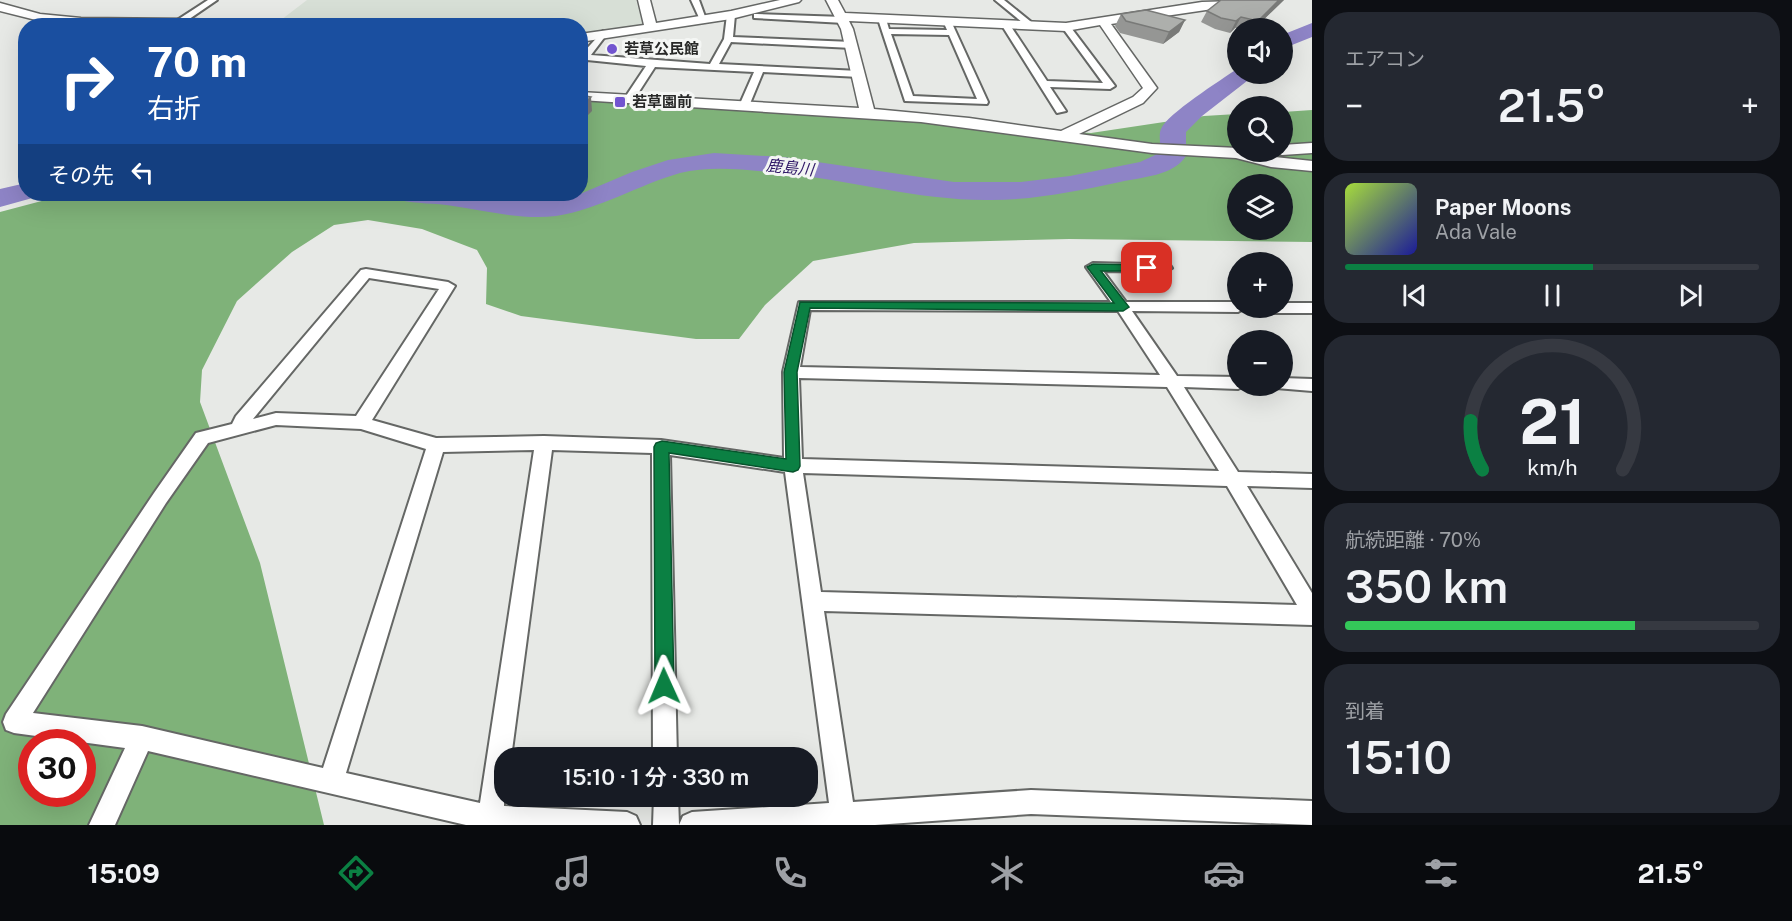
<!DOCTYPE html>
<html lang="ja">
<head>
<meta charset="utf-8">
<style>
  :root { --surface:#171b24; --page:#242831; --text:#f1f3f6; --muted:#9ea1a6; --line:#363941; --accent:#0b8043 }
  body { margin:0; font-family:"Public Sans","Noto Sans JP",sans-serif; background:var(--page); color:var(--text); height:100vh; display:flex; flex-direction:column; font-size:22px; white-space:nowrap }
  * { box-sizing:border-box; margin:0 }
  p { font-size:20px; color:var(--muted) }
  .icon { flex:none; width:33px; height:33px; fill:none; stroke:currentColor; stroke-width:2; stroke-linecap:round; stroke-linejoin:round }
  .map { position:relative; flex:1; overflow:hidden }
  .details { display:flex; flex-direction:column; gap:12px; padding:12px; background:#0d0f14; width:480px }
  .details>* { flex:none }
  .hud { position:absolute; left:18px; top:18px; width:570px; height:183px; border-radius:24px; box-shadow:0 6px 24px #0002; background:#1a4fa0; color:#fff; overflow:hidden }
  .tools { position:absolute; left:1227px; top:18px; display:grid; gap:12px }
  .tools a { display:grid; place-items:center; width:66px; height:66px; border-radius:50%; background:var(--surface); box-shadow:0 6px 24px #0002; font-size:30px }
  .speed { position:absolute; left:18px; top:729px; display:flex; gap:12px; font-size:30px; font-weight:700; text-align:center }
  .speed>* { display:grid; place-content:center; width:78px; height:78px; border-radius:50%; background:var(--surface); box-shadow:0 6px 24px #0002; line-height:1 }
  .speed .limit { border:9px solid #d22; background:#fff; color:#111 }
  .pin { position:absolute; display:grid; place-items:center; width:51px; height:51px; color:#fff; margin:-26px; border-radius:12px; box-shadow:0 3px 9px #0006 }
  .me { position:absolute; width:66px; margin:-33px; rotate:359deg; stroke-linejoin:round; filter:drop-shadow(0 0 4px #0008) }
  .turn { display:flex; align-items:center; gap:21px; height:126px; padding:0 30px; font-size:27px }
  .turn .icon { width:78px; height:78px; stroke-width:2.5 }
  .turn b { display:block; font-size:42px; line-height:51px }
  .then { display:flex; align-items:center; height:57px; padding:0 30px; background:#0003; gap:12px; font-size:22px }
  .big { font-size:45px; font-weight:600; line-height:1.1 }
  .details .card { flex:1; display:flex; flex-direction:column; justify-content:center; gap:9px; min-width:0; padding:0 21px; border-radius:24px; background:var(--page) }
  .details .dial { align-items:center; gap:0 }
  .dial svg { height:156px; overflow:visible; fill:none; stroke:var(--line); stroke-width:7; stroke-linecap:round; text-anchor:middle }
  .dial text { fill:var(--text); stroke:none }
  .song { display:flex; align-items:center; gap:18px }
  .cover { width:72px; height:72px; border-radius:9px; background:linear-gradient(135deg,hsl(80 70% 55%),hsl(240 70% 35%)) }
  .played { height:6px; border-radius:3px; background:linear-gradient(90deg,var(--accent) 60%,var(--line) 60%) }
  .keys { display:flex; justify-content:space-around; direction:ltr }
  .heat { display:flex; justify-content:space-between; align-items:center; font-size:33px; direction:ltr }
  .charge { height:9px; border-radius:4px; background:linear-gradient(90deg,#34c759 70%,var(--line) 0) }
  .trip { position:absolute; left:494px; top:747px; width:324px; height:60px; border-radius:24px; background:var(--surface); box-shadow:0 6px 24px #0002; font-weight:600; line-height:60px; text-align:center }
  .dock { display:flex; height:96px; justify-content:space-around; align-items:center; background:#090b0e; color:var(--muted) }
  .dock .icon { width:42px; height:42px }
  .dock .active { color:var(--accent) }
  .dock b { font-size:27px; color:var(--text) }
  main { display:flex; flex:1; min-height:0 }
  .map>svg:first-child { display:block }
  .built { fill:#d7dfd6 }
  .forest { fill:#7fb279; fill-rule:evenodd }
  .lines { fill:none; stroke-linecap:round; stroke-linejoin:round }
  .river { fill:#8e84c6; fill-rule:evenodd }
  .street-casing { stroke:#656765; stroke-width:4 }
  .secondary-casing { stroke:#656765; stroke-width:3 }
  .street { fill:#fff; fill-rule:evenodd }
  .secondary { fill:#fff; fill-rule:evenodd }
  .wall { fill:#959694 }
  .shaded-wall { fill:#797a78 }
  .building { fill:#adafac; stroke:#797a78; stroke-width:1.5 }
  .route { fill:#0b8043; stroke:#07532c; stroke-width:1.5 }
  .poi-dot { fill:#7255cf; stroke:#f4f6f4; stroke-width:2 }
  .labels { text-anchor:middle; stroke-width:6; stroke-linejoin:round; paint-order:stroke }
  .far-poi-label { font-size:15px; font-weight:bold; fill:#272827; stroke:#f4f6f4; text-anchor:start }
  .far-water-label { font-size:16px; font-style:italic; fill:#311a68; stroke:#f4f6f4 }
</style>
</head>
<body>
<main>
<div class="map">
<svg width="1312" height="825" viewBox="0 0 1312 825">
  <rect width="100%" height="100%" fill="#e7e9e6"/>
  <path class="built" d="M307,0H636L643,25L581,34L580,26H294L277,23Z"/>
  <path class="forest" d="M581,99L1091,133L1204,116L1237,114L1238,152H1282L1283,112L1312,110V242L1069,239L914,243L813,261L765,305L739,339H696L521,316L486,304L487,268L477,250L422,229L368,220L334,225L292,252L237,301L202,370L200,402L260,563L324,825H0V212L68,194H580ZM1238,184H1282V230H1238ZM32,742H82V794H32Z"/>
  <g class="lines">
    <path class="river" d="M1312,23V37L1282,49V35Z
      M1237,69L1238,74H1256L1202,116L1186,132V144L1180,150L1186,156C1173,176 1142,177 1120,182C1077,191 1035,200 991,200C920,201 850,180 780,173C747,170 712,165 680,173C638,185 600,209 556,216C521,220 487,211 453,206C435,203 417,204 399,200L395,194H483L529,199L557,198L580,194L632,172L668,160L714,153L783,157L954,182H1021L1070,176L1140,162L1166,150L1160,144C1160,140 1159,133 1161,129C1167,114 1221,80 1237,69Z
      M26,183V194H38L36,197L0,207V189Z"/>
    <g class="street-casing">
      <path id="street" d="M208,0H217L179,26H168Z
        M691,0H699L707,22H701Z
        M995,0H1004L1035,25L1028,27Z
        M731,13L735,15L733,37L852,42L856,45L852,48L731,42L719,64L859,71L864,74L859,77L763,72L749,106L744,109L739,106L754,72L655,67L633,101L629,102L624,99L646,66L587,60L580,65V56L603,31L607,34L591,55L710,64L724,39L727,15Z
        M757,14L844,17L848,20L844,23L754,18V14Z
        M882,17L886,19L889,29L947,30L943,21L950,19L988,102L987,104L905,101L878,19ZM891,34L949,35L977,99L913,96Z
        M1005,21L1008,22L1047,81L1103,83L1062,27L1066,24L1069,25L1115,86L1110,89L1050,87L1066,111L1057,113L1001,24Z
        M1093,263L1170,265L1172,268L1165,272L1103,271L1126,302H1238V308H1245L1238,312L1132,311L1177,376L1238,377V386H1244L1238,389L1184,387L1238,472L1312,474V488L1247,486L1312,593V625L824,611L853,802L1031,790L1312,801V825L1031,814L875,825H679L683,816L692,812L829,803L785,472L670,455L677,758H653L652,453L552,450L511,758H504V806L627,812L636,816L640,825H466L148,751L115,825H89L125,748L14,733L6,730L3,722L6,714L154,493L196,433L232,424L236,416L361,270L366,269L448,282L455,286L372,420L436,438L544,436L661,440L784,458L783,372L799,302H1111L1086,267ZM369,278L439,289L356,416L276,413L253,419ZM810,310L1118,311L1160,375L800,367ZM799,378L1167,387L1219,471L802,459ZM276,425L361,429L426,449L323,768L142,726L33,713L166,503L208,443ZM534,450L480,803L346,773L443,452ZM803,473L1227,486L1297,605L821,592Z
        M1282,303H1312V313H1271L1264,308H1282Z
        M1282,378L1312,379V391L1276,388L1275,386H1282Z
        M654,796H678L679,825H653Z"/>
    </g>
    <g class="secondary-casing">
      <path id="secondary" d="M638,0H650L656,23L731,11L780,0H801L799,2L731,19L580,42V34L644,25Z
        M826,0H838L845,13L1066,23L1202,2L1237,1L1239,3L1233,6L1111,24L1157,88L1143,103L1079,134L1152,144L1238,148V152H1270L1266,156L1312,161V171L1271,167L1236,158L1152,153L921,122L580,100V92L859,108L841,29ZM849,21L1066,31L1100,25L1143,88L1133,97L1061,131L969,118L874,109L853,29Z
        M0,3L40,14L81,18L188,19L260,22L266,26L81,25L40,21L0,11Z
        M1312,143V153L1282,155L1275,152H1282V145Z"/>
    </g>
    <use href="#street" class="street"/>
    <use href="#secondary" class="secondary"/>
  </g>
  <path class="wall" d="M1284,0L1255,28H1235L1230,33L1215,29L1201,22L1207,11Z
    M1121,14L1185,20L1179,32L1163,44L1120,33L1115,26Z"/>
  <path class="shaded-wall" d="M1279,0H1284L1255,28H1253L1258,21Z
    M1241,17L1235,28L1230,33L1236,21Z
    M1185,20L1179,32L1163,44L1169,32Z
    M591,97L592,111L580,123V108Z"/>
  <path class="building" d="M1221,0H1279L1258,21L1241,17L1236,21L1221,18L1207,11Z
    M1146,10L1185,20L1169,32L1126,21L1121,14Z
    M580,95L591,97L580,108Z"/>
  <path class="route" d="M1093,264L1147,265L1153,268L1147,271H1101L1129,307L1123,311L810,308L797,372L800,466L798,470L793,472L669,453L674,686L671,692L664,695L658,692L655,686L654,447L656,443L662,441L786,459L784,372L800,302L1114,303L1087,267Z"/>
  <g class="poi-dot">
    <circle cx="612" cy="49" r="6"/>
    <rect x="614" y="96" width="12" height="12" rx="3"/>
  </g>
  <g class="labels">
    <g class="far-poi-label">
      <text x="624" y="54">若草公民館</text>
      <text x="632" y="107">若草園前</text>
    </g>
    <g class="far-water-label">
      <text transform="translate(790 167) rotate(6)" y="6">鹿島川</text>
    </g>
  </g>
</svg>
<div class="tools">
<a><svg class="icon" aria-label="sound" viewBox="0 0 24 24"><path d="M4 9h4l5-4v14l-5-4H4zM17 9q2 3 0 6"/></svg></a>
<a><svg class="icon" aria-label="search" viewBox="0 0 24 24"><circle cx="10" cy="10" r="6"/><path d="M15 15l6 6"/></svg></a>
<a><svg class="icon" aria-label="layers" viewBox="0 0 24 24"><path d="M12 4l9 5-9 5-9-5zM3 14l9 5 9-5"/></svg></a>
<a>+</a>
<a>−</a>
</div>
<div class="speed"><div class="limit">30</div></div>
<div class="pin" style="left:1147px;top:268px;background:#d93025"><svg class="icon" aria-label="arrive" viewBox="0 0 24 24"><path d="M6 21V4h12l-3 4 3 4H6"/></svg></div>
<svg class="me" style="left:664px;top:686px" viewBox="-20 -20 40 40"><path d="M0-17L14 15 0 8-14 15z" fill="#0b8043" stroke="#fff" stroke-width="4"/></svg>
<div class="trip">15:10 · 1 分 · 330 m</div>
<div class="hud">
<div class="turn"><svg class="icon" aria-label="right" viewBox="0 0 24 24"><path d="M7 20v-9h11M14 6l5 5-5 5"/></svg><div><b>70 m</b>右折</div></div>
<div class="then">その先<svg class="icon" aria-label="left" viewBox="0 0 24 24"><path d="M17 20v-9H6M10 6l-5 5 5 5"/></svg></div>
</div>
</div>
<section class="details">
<div class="card"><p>エアコン</p>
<div class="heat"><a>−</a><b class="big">21.5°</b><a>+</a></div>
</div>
<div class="card">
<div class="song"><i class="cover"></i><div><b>Paper Moons</b><p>Ada Vale</p></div></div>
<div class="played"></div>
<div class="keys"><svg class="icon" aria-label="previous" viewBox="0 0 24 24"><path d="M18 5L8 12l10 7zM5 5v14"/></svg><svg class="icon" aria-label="pause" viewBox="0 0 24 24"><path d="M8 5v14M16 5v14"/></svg><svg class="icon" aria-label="next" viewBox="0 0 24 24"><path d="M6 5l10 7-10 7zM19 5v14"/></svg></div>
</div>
<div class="card dial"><svg viewBox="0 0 100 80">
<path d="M14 69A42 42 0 1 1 86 69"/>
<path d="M14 69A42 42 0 0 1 8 44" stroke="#0b8043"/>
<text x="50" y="56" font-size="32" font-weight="700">21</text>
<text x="50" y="72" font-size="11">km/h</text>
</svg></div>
<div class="card"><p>航続距離 · 70%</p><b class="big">350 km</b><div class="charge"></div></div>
<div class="card"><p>到着</p><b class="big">15:10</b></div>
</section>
</main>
<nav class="dock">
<b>15:09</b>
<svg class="icon active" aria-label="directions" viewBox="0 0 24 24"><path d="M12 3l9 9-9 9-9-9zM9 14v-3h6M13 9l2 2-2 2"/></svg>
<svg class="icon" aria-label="music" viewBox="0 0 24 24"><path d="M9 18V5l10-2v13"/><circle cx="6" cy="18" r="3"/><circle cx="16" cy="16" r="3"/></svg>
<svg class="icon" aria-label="phone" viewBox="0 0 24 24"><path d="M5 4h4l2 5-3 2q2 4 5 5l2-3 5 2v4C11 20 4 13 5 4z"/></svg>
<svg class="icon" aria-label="climate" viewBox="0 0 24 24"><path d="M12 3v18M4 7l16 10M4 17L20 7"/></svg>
<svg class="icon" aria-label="car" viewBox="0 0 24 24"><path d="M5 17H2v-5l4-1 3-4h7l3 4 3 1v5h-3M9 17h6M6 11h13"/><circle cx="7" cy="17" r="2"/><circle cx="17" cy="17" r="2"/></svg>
<svg class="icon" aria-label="filters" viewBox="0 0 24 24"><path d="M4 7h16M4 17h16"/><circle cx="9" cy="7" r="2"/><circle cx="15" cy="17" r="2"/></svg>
<b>21.5°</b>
</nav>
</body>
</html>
